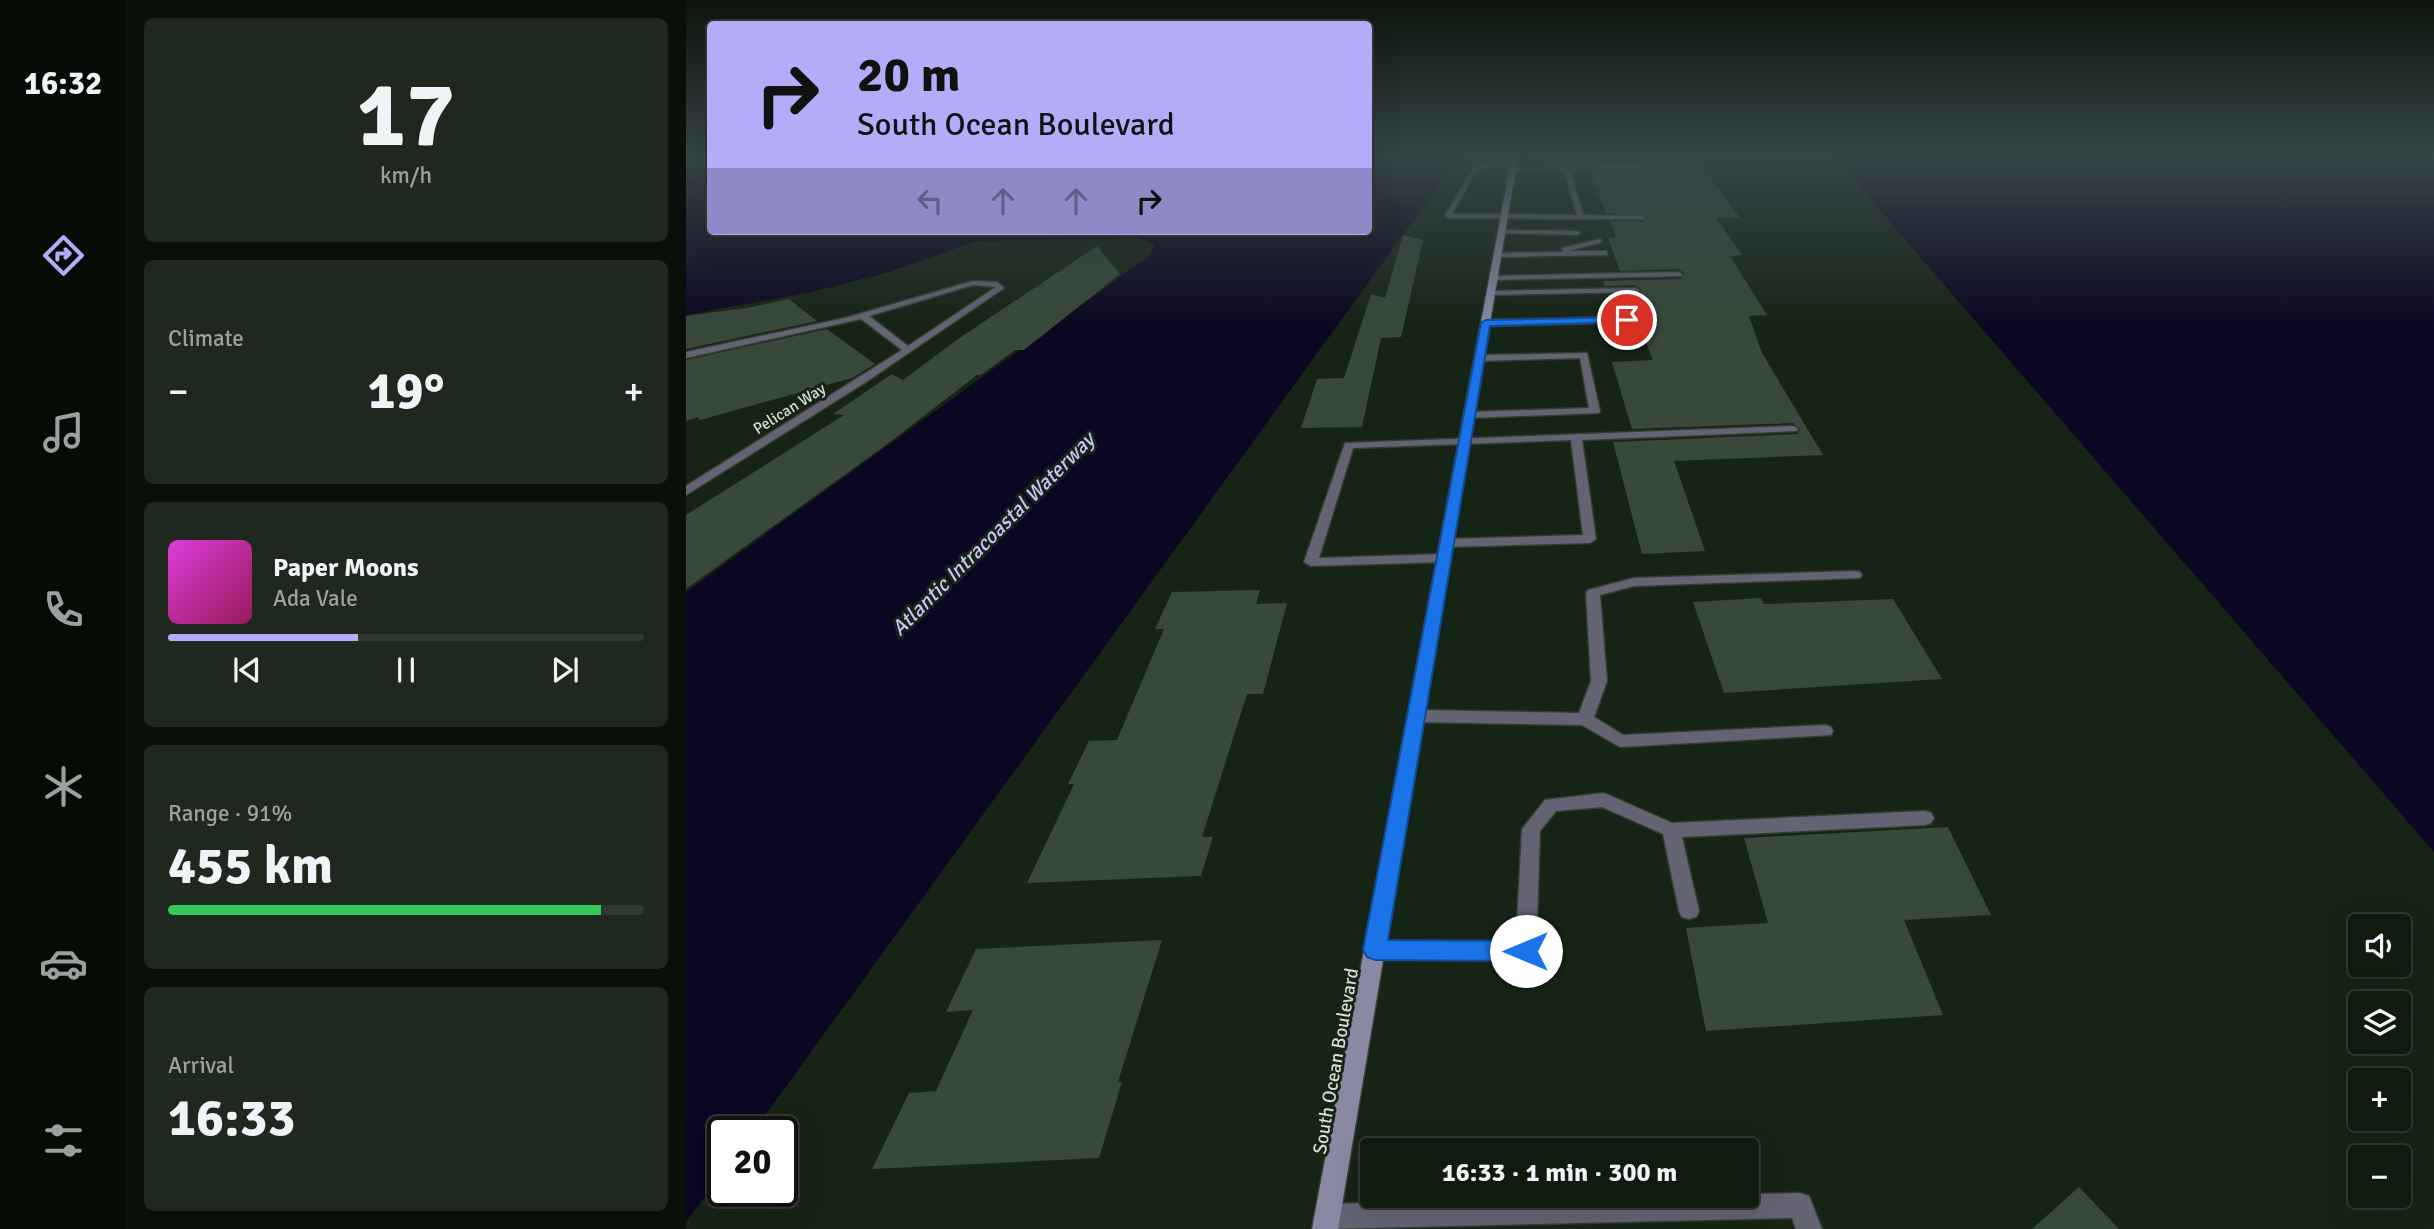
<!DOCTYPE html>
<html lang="en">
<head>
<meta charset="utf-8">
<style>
  :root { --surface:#101b10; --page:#1e281e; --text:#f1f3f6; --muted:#9ca19f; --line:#303930; --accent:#b3adf9 }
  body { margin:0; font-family:Signika,sans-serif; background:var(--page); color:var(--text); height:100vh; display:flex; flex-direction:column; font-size:26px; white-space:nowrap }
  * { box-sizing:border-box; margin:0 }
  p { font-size:23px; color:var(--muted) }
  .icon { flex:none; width:38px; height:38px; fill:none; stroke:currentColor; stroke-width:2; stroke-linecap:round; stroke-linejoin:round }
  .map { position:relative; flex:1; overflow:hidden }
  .panel { display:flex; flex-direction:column; gap:18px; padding:18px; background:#090f09; width:560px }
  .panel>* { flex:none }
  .hud { position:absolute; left:21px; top:21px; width:665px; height:214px; border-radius:7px; box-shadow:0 7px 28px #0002,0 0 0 2px var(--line); background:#b3adf9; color:#111; overflow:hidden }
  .fabs { position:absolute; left:1662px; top:914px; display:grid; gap:14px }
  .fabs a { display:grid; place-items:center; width:63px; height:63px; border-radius:7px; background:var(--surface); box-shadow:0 7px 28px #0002,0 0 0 2px var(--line); font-size:35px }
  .speed { position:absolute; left:21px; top:1116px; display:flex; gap:14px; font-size:35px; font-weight:700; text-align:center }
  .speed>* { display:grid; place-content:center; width:91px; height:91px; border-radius:50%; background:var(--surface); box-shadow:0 7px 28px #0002,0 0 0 2px var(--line); line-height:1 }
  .speed .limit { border:4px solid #111; border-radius:10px; background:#fff; color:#111 }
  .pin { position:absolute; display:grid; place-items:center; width:60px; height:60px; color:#fff; margin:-30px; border:4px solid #fff; border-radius:50%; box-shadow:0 2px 7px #0007 }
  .me { position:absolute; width:77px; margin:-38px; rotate:270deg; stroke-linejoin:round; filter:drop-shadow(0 0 5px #0008) }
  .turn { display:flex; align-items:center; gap:24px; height:147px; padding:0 35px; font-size:32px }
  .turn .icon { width:91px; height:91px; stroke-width:2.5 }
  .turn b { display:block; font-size:49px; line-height:60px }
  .lanes { display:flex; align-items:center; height:66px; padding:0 35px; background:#0003; justify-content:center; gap:35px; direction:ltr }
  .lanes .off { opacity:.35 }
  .big { font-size:52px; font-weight:800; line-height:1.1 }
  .panel .widget { flex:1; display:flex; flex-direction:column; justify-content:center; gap:10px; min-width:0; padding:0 24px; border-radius:10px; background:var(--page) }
  .panel .dial { align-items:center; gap:0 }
  .dial b { font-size:91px; line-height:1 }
  .song { display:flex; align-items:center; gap:21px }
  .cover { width:84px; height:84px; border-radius:10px; background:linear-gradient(135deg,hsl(300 70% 55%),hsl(330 70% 35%)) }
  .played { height:7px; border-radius:4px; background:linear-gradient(90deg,var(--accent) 40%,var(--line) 40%) }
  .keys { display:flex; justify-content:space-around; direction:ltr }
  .heat { display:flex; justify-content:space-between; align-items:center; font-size:38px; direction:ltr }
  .charge { height:10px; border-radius:5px; background:linear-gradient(90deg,#34c759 91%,var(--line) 0) }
  .trip { position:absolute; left:674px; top:1138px; width:399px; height:70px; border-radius:7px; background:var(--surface); box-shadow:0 7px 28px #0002,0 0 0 2px var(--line); font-weight:800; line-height:70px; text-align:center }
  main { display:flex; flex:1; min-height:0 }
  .menu { display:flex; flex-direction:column; width:126px; justify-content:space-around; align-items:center; background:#060b06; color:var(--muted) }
  .menu .icon { width:49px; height:49px }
  .menu .selected { color:var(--accent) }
  .menu b { font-size:32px; color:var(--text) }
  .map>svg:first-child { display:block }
  .water { fill:#0b0621 }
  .building { fill:#384839 }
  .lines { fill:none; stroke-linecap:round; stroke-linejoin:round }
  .lane-casing { stroke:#313e31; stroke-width:3 }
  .street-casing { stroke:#313e31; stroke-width:3 }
  .secondary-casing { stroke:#313e31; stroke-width:3 }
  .lane { fill:#636373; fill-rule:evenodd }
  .street { fill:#636373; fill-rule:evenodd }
  .secondary { fill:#8a89a3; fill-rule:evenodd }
  .route { fill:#1a73e8; stroke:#114b97; stroke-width:2 }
  .labels { text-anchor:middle; stroke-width:6; stroke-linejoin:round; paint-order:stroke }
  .far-street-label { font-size:16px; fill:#d5ded5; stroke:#162416 }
  .street-label { font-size:19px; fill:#d5ded5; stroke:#162416 }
  .water-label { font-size:21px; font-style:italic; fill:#c7c5f7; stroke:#162416 }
</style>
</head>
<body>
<main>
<nav class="menu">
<b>16:32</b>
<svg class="icon selected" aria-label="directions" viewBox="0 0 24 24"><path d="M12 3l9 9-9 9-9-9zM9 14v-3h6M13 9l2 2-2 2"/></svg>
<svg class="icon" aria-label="music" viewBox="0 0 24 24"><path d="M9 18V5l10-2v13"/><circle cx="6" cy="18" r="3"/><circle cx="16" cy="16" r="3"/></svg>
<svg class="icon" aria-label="phone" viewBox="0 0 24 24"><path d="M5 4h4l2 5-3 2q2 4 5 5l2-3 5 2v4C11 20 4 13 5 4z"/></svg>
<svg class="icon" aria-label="climate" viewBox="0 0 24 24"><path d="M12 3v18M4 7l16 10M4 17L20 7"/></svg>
<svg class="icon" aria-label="car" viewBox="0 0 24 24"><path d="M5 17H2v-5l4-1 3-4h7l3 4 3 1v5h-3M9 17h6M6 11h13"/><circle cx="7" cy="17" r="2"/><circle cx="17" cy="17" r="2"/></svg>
<svg class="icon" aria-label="filters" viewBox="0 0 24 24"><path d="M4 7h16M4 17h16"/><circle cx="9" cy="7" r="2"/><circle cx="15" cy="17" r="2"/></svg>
</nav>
<section class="panel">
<div class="widget dial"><b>17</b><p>km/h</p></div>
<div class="widget"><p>Climate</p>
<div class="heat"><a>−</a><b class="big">19°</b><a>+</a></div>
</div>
<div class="widget">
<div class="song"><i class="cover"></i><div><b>Paper Moons</b><p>Ada Vale</p></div></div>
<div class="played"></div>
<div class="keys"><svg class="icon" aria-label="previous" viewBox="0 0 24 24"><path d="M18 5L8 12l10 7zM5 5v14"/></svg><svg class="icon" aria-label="pause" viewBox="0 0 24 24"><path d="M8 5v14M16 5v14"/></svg><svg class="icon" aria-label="next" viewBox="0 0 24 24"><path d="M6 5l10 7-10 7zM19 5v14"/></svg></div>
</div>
<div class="widget"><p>Range · 91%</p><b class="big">455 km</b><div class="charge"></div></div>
<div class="widget"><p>Arrival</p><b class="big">16:33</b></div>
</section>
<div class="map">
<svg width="1748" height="1229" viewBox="0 0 1748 1229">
  <rect width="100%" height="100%" fill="#162416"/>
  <path class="water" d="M683,156H774L67,1132H37V1174L0,1221V592L463,256L469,245L453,238L291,241L203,272L126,292L0,315V168L24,166V231H682Z
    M1147,156H1748V852Z"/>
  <path class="building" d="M1019,170L1054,218H1030L1056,255L1044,256L1081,315L1063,316L1076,353L1137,455L988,461L1019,551L956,554L927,442L1111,434L1114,430L1107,423L946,429L926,362L967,360L947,311H927L922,295H952L955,289L949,285L919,286L917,281L995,279L998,273L992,269L934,271L922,238L930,237L924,221L957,222L962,216L920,213L904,172Z
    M717,235L737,240L715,337L695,338L676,427L615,428L631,379L658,378L685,294L699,298Z
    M411,246L434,274L338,350H329L295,375H291L200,445L0,589V515L158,415L147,414L206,374L217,380L272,339Z
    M103,299L131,321L0,349V316L60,308Z
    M141,329L189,364L166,378L14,420L12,417L0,421V360Z
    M574,590L570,604L601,603L577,694H561L516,837H527L515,876L341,883L388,784H382L403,741L431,740L478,629H469L486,592Z
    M1075,598L1078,604L1207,599L1256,679L1038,693L1007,602Z
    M1262,827L1305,915L1218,920L1257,1015L1020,1031L1000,928L1082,923L1058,838Z
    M476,940L432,1082H436L413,1158L186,1169L223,1093L250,1091L287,1010L260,1012L290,949Z
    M1393,1187L1433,1229H1346Z"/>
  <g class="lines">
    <g class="lane-casing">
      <path id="lane" d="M1012,163L1014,166L884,170L897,215L959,216L957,219L762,218L759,216L789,165L831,166L791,169L766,214L891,215L878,170L825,171L827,168Z
        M816,230L891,231L894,233L891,235L814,233Z
        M914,239L916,242L882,251H921V255L812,257L808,255L812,253L877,252L876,248Z
        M992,272L996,274L995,276L808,280L804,278L808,276Z
        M949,288L953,290L952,292L805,295L801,293L805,291Z
        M941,317L944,318V322L800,326L796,323L800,320Z
        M901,353L914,411L913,413L783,418L778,415L783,412L903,408L894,358L794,361L789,358L794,355Z
        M1107,426L1112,429L1111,431L896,440L910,539L904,543L761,547L755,543L761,539L897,535L885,440L667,448L633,558L758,554L764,558L758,562L625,566L618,562L659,443Z
        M1169,571L1174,572L1176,575L1174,578L948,586L914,595L921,681L908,717L937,735L1139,725L1145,727L1147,731L1145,735L934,747L896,725L731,722L725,720L723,716L725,712L731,710L893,713L905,681L900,593L902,590L948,578Z
        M918,793L986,823L1239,811L1245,813L1248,818L1245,823L1239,825L996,837L1013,911L1010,917L1003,919L996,917L993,911L977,834L916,807L870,811L854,831L850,951L847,957L840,960L689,959L682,956L679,950L682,944L689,941L830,942L836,829L859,800Z
        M1114,1193L1123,1196L1136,1229H1110L1106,1218L640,1229L632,1226L628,1217L632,1208L641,1204Z"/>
    </g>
    <g class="street-casing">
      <path id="street" d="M287,281L311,282L318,288L180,382L0,495V486L216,350L175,319L0,358V352L159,318ZM287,285L310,287L222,346L183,316Z"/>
    </g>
    <g class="secondary-casing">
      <path id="secondary" d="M826,156H832L652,1229H626Z"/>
    </g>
    <use href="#lane" class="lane"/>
    <use href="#street" class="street"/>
    <use href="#secondary" class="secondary"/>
  </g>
  <linearGradient id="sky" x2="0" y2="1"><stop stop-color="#0c140c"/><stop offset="0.48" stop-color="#364547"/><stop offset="1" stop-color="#364547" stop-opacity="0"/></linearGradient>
  <rect width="1748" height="328" fill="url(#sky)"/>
  <path class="route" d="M941,317L945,322L804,326L702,940L840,941L848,944L852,951L848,958L840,961L689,960L681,957L677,950L795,323L800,320Z"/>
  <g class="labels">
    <g class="far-street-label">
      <text transform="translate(103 408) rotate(-32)" y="6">Pelican Way</text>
    </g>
    <g class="street-label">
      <text transform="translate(649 1061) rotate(-80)" y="7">South Ocean Boulevard</text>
    </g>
    <g class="water-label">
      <text transform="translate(307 534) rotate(-45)" y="7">Atlantic Intracoastal Waterway</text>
    </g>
  </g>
</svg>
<div class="fabs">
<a><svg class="icon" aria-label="sound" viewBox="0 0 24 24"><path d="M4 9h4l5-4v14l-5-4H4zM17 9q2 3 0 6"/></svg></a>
<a><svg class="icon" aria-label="layers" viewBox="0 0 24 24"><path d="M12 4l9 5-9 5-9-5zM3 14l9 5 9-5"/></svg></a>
<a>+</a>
<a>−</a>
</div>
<div class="speed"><div class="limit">20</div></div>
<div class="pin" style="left:941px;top:320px;background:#d93025"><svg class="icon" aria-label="arrive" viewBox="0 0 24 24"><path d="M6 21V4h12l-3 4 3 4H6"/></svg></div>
<svg class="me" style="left:840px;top:951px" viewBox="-20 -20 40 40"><circle r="19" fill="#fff"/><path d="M0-13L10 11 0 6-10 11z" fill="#1a73e8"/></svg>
<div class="trip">16:33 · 1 min · 300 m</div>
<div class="hud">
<div class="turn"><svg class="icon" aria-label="right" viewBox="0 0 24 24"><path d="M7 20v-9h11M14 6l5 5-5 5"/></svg><div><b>20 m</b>South Ocean Boulevard</div></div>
<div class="lanes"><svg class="icon off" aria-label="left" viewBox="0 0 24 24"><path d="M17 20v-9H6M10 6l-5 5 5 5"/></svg><svg class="icon off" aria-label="ahead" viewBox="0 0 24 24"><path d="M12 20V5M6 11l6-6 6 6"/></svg><svg class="icon off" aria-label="ahead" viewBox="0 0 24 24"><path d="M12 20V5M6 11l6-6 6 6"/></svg><svg class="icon" aria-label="right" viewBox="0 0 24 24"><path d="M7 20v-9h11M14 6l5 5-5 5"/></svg></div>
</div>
</div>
</main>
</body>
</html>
